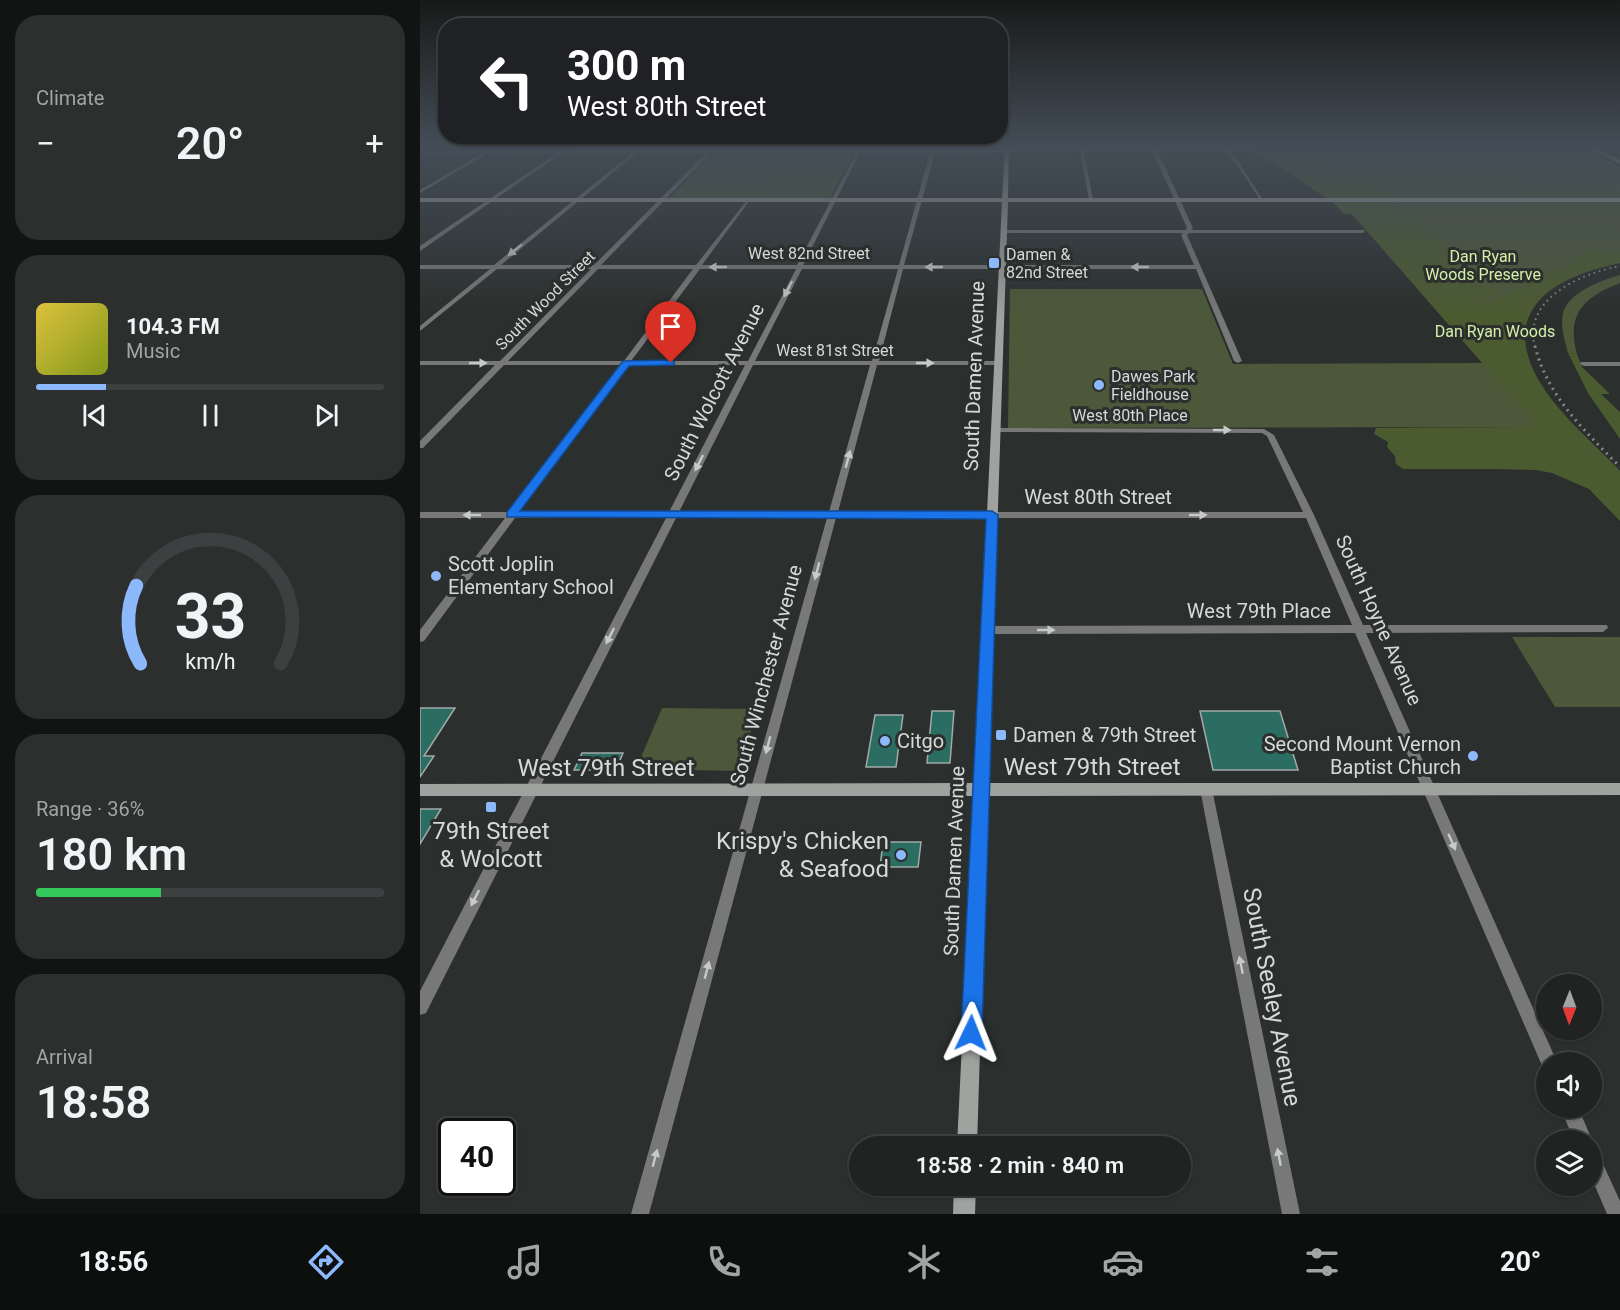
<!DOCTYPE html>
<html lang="en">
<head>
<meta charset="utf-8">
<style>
  :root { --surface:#202322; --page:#2d2f2f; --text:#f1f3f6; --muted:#a2a4a5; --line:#3d4040; --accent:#8cb9fc }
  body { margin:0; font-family:Roboto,sans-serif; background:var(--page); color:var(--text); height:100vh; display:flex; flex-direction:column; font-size:22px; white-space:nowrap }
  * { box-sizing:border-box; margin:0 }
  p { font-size:20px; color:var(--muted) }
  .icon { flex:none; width:33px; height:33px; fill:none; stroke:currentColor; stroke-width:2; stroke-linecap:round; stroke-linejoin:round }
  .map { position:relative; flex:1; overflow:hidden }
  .side { display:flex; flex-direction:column; gap:15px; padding:15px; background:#121313; width:420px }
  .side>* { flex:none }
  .guide { position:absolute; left:18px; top:18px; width:570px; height:126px; border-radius:24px; box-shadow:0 2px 4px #0004,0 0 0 2px var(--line); background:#202124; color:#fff; overflow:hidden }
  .needle { width:39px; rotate:181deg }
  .tools { position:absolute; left:1116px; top:974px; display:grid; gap:12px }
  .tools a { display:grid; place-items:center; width:66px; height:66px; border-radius:50%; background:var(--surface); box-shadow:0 2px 4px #0004,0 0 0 2px var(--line); font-size:30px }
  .speed { position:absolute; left:18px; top:1118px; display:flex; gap:12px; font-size:30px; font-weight:700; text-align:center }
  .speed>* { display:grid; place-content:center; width:78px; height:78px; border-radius:50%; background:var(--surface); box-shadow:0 2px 4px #0004,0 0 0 2px var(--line); line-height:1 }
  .speed .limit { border:3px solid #111; border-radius:9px; background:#fff; color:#111 }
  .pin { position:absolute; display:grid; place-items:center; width:51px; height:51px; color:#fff; margin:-62px -26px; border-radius:50% 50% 50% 0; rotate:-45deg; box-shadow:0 0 6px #0007 }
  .pin .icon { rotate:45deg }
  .me { position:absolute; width:66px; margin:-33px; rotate:2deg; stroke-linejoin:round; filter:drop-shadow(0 0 4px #0008) }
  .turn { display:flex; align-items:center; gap:21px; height:126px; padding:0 30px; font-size:27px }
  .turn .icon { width:78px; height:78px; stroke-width:2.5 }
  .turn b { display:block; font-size:42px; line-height:51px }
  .big { font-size:45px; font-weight:600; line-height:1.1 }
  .side .widget { flex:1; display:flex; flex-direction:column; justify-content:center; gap:9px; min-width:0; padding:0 21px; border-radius:24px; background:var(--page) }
  .side .dial { align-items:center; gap:0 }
  .dial svg { height:156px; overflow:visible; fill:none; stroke:var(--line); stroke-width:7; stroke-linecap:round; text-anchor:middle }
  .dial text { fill:var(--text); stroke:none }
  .song { display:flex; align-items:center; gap:18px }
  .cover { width:72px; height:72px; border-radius:9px; background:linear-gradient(135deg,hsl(50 70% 55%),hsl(70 70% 35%)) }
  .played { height:6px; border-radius:3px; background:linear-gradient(90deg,var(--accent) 20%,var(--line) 20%) }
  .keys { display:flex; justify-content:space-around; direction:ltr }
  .heat { display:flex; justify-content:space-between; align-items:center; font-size:33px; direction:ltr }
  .charge { height:9px; border-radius:4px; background:linear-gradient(90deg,#34c759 36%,var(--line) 0) }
  .trip { position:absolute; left:429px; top:1136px; width:342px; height:60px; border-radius:30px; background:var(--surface); box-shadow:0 2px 4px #0004,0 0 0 2px var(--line); font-weight:600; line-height:60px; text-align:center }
  .dock { display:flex; height:96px; justify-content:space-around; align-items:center; background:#0d0e0e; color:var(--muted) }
  .dock .icon { width:42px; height:42px }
  .dock .selected { color:var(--accent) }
  .dock b { font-size:27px; color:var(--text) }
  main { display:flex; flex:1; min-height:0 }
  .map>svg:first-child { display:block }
  .green { fill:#4c5839 }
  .forest { fill:#4b5b30 }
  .building { fill:#2c6d63; stroke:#a3a9a8; stroke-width:1.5 }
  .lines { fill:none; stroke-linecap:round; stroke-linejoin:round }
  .street { fill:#777877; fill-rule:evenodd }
  .secondary { fill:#a0a2a0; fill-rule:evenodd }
  .rail-far1 { stroke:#848886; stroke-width:2; stroke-dasharray:1.5 4; stroke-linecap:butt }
  .rail { stroke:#848886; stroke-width:3; stroke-dasharray:2 4.5; stroke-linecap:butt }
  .oneway { fill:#c8cac9 }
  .route { fill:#1a73e8; stroke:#114b97; stroke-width:1.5 }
  .poi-dot { fill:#8cb9fc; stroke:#2b2f2d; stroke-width:2 }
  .labels { text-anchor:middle; stroke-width:6; stroke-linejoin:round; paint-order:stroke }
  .far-street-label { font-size:16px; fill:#d6d9d7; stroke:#2b2f2d }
  .far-poi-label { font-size:16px; fill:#d6d9d7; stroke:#2b2f2d; text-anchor:start }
  .far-park-label { font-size:16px; fill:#d4f0a9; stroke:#2b2f2d }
  .street-label { font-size:20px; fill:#d6d9d7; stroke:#2b2f2d }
  .poi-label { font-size:20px; fill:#d6d9d7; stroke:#2b2f2d; text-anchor:start }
  .near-street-label { font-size:24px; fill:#d6d9d7; stroke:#2b2f2d }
  .near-poi-label { font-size:24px; fill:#d6d9d7; stroke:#2b2f2d }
</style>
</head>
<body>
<main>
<section class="side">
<div class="widget"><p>Climate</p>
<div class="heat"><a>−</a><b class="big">20°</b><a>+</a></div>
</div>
<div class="widget">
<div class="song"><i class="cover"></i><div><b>104.3 FM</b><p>Music</p></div></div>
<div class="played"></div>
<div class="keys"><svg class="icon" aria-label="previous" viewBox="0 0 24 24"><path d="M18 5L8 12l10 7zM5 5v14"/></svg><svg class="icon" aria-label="pause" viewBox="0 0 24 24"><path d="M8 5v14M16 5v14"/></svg><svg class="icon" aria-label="next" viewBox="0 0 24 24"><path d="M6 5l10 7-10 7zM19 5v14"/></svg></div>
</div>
<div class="widget dial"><svg viewBox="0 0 100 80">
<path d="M14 69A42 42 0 1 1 86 69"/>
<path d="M14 69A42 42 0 0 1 12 29" stroke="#8cb9fc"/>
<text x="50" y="56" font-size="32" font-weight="700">33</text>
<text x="50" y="72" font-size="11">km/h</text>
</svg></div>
<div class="widget"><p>Range · 36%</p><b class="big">180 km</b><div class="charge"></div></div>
<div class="widget"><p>Arrival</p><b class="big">18:58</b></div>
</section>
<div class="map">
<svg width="1200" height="1214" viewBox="0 0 1200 1214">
  <rect width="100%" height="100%" fill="#2b2f2d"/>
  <path class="green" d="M824,147H1164L1200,167V199L906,198L867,171Z
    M293,153H434L410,199L249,198Z
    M913,202H1200V263C1132,278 1074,310 1122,386C1141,416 1175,445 1200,471V520L1120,427L588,428L590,289H782L813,364L1062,363L932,214H924Z
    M1200,275V283C1164,297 1146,314 1157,354L1148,353C1145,341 1139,323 1144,310C1152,291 1182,280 1200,275Z
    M1092,637H1200V707H1135Z
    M242,708L338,709L318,771L216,769Z"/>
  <path class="forest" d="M824,147L879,148L901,158L929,177L968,192L966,197H905L867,171Z
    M914,203H966L990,215L1029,247L1047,282L1074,290V294L1064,299L1050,301L1053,304L1076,300L1091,291L1110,287L1114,275L1144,270L1167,251L1200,252V263C1132,275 1076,313 1122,386C1141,416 1175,445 1200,471V521L1169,489L1132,473L1116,470L1071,469H983L976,464L975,456L967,447L968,442L954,434L956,428L1120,427L932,214H924Z
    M1148,353L1157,354L1162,367L1190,394H1181L1200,412V439L1168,393Z"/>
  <path class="building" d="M0,708H35L4,756H14L0,777Z
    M512,711H534L530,763H507Z
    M780,711H860L878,770H793Z
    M455,715H483L476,767H446Z
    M162,753H203L196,770H154Z
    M0,809H21L0,844Z
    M463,842H501L498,867H460Z"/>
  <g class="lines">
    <path class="street" d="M439,147H443L442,150H511L512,147H516L515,150H659V147H663L664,150H732L731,147H735L736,150H806L805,148L806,147L810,150H830L832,152H812L843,200L841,201L808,152H738L773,228L771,230H945L943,233H769L767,235L822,361L818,363L814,361L776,269H483L459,361H578L582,363L578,365H457L418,512H883L847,436L842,433L576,432L572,430L576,428L844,429L854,435L894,515L943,625H1187L1188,628L1183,632L946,633L1137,1062H1126V1069L1123,1068L935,633L568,634L563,630L568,626L932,625L886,518H416L229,1214H211L407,518H256L6,1013L0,1015V991L246,518H95L4,641L0,642V630L85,518H0V512H89L200,365H84L3,448H0V441L75,365H0V361H80L171,269H77L0,331V326L70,269H0V265H74L212,153H142L0,251V246L137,153H69L0,193V190L63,153H0V151L215,150L218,149L220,150H288L292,148L294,149L293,150H437ZM660,152L669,200L671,201L673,200L664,152H733L767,228L766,230H583L581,233H763L761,235L774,265H484L515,153ZM217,153H286L174,265H81ZM291,153H436L377,265H282L330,200L328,199L276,265H181ZM440,153H510L479,265H383ZM178,269H273L204,361H88ZM280,269H376L328,361H211ZM382,269H478L452,361H335ZM208,365H325L249,512H99ZM333,365H450L409,512H259Z
      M1161,362H1200V366H1164L1160,364Z
      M786,783L791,785L792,789L880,1214H862L780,789L781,785Z
      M1140,1107H1158L1172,1140V1141L1154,1140Z
      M1172,1150L1178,1153L1200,1201V1214H1187L1172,1179Z"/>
    <path class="secondary" d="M0,147H4L0,149Z
      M585,147H589L588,198H1200V202H588L569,783H1200V795L568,796L557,1146H537L554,796H0V784L554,783L582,202H0V198H582Z
      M1167,147H1173L1200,160V164Z
      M534,1185H556L555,1214H533Z"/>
    <path class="rail-far1" d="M1115,347C1102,298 1163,273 1200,266"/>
    <path class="rail" d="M1115,346C1127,396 1165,431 1200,467"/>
  </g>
  <defs><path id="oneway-solid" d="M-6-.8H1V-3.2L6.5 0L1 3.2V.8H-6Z" transform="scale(1.5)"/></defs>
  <g class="oneway">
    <use href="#oneway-solid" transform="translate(95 250) rotate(141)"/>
    <use href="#oneway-solid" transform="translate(298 267) rotate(180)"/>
    <use href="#oneway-solid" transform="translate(514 267) rotate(180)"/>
    <use href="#oneway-solid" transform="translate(720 267) rotate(-180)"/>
    <use href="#oneway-solid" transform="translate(368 289) rotate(117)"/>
    <use href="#oneway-solid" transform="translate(58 363)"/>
    <use href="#oneway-solid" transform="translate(505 363)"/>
    <use href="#oneway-solid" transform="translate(802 430)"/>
    <use href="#oneway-solid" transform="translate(428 459) rotate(-75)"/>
    <use href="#oneway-solid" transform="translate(279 463) rotate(117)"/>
    <use href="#oneway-solid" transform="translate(52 515) rotate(-180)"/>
    <use href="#oneway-solid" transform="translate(778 515)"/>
    <use href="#oneway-solid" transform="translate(397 571) rotate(105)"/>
    <use href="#oneway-solid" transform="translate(626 630)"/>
    <use href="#oneway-solid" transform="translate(190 636) rotate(117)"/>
    <use href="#oneway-solid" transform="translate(348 745) rotate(105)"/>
    <use href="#oneway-solid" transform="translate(1032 842) rotate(66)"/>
    <use href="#oneway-solid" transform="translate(55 898) rotate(117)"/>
    <use href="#oneway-solid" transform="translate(821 965) rotate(-101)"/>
    <use href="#oneway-solid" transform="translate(287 970) rotate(-75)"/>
    <use href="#oneway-solid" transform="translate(859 1157) rotate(-101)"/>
    <use href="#oneway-solid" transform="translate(235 1158) rotate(-75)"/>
  </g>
  <linearGradient id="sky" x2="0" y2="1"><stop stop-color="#181a19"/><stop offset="0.46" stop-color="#444d57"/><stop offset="1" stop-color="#444d57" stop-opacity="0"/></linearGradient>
  <rect width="1200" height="317" fill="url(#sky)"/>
  <path class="route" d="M251,360L254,361V365L209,366L100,511H572L578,515L562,1033L559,1040L551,1043L544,1040L541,1033L566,519L87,517V512L203,361Z"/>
  <g class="poi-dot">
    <rect x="568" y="257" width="12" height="12" rx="3"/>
    <circle cx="679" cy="385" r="6"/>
    <circle cx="16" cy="576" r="6"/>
    <rect x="575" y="729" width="12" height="12" rx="3"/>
    <circle cx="465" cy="741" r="6"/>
    <circle cx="1053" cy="756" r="6"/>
    <rect x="65" y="801" width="12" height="12" rx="3"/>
    <circle cx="481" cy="855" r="6"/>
  </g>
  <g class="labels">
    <g class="far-street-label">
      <text x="389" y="259">West 82nd Street</text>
      <text transform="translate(125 300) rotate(-45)" y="6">South Wood Street</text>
      <text x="415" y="356">West 81st Street</text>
      <text x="710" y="421">West 80th Place</text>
    </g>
    <g class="far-poi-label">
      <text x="586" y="260">Damen &amp;<tspan x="586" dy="18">82nd Street</tspan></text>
      <text x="691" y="382">Dawes Park<tspan x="691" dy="18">Fieldhouse</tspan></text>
    </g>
    <g class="far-park-label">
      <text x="1063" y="262">Dan Ryan<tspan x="1063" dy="18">Woods Preserve</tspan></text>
      <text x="1075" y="337">Dan Ryan Woods</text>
    </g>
    <g class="street-label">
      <text transform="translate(554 376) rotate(-88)" y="7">South Damen Avenue</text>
      <text transform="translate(294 392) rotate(-63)" y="7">South Wolcott Avenue</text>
      <text x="678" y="504">West 80th Street</text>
      <text x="839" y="618">West 79th Place</text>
      <text transform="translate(959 620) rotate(66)" y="7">South Hoyne Avenue</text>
      <text transform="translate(346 675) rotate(-75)" y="7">South Winchester Avenue</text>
      <text transform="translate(534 861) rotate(-88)" y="7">South Damen Avenue</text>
    </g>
    <g class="poi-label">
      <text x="28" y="571">Scott Joplin<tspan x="28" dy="23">Elementary School</tspan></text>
      <text x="593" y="742">Damen &amp; 79th Street</text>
      <text x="477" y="748">Citgo</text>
      <text x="1041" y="751" text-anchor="end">Second Mount Vernon<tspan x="1041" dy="23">Baptist Church</tspan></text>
    </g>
    <g class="near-street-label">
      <text x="672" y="775">West 79th Street</text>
      <text x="186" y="776">West 79th Street</text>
      <text transform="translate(852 997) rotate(79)" y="8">South Seeley Avenue</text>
    </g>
    <g class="near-poi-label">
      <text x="71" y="839">79th Street<tspan x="71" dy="28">&amp; Wolcott</tspan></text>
      <text x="469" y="849" text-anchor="end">Krispy's Chicken<tspan x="469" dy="28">&amp; Seafood</tspan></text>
    </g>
  </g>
</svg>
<div class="tools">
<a><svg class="needle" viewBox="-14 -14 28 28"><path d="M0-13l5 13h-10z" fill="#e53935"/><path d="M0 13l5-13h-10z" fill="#a2a4a5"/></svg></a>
<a><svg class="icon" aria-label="sound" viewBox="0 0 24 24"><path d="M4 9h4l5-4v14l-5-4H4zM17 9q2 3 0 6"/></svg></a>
<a><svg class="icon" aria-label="layers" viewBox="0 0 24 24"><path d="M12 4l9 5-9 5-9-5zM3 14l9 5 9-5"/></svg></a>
</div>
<div class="speed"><div class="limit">40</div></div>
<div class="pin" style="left:251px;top:363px;background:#d93025"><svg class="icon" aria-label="arrive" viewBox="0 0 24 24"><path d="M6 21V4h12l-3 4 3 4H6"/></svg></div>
<svg class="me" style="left:551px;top:1033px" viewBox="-20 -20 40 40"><path d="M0-17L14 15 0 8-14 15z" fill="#1a73e8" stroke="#fff" stroke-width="4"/></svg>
<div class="trip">18:58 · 2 min · 840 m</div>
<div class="guide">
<div class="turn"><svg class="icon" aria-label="left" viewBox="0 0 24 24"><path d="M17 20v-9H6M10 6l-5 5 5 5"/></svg><div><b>300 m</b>West 80th Street</div></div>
</div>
</div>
</main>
<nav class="dock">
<b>18:56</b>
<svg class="icon selected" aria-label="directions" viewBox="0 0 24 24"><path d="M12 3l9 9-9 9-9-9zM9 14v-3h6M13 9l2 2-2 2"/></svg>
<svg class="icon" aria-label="music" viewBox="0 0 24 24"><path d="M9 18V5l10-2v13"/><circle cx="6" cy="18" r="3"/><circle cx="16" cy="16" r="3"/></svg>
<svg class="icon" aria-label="phone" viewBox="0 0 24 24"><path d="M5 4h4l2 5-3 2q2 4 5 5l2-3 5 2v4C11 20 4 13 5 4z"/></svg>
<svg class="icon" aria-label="climate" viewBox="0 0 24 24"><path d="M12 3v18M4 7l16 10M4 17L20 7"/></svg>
<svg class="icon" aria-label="car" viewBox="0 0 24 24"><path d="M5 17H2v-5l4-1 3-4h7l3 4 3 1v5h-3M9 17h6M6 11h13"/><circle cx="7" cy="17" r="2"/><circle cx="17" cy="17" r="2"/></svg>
<svg class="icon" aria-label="filters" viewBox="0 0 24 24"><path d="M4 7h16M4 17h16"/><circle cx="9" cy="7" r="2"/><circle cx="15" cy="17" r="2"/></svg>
<b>20°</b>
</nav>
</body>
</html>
